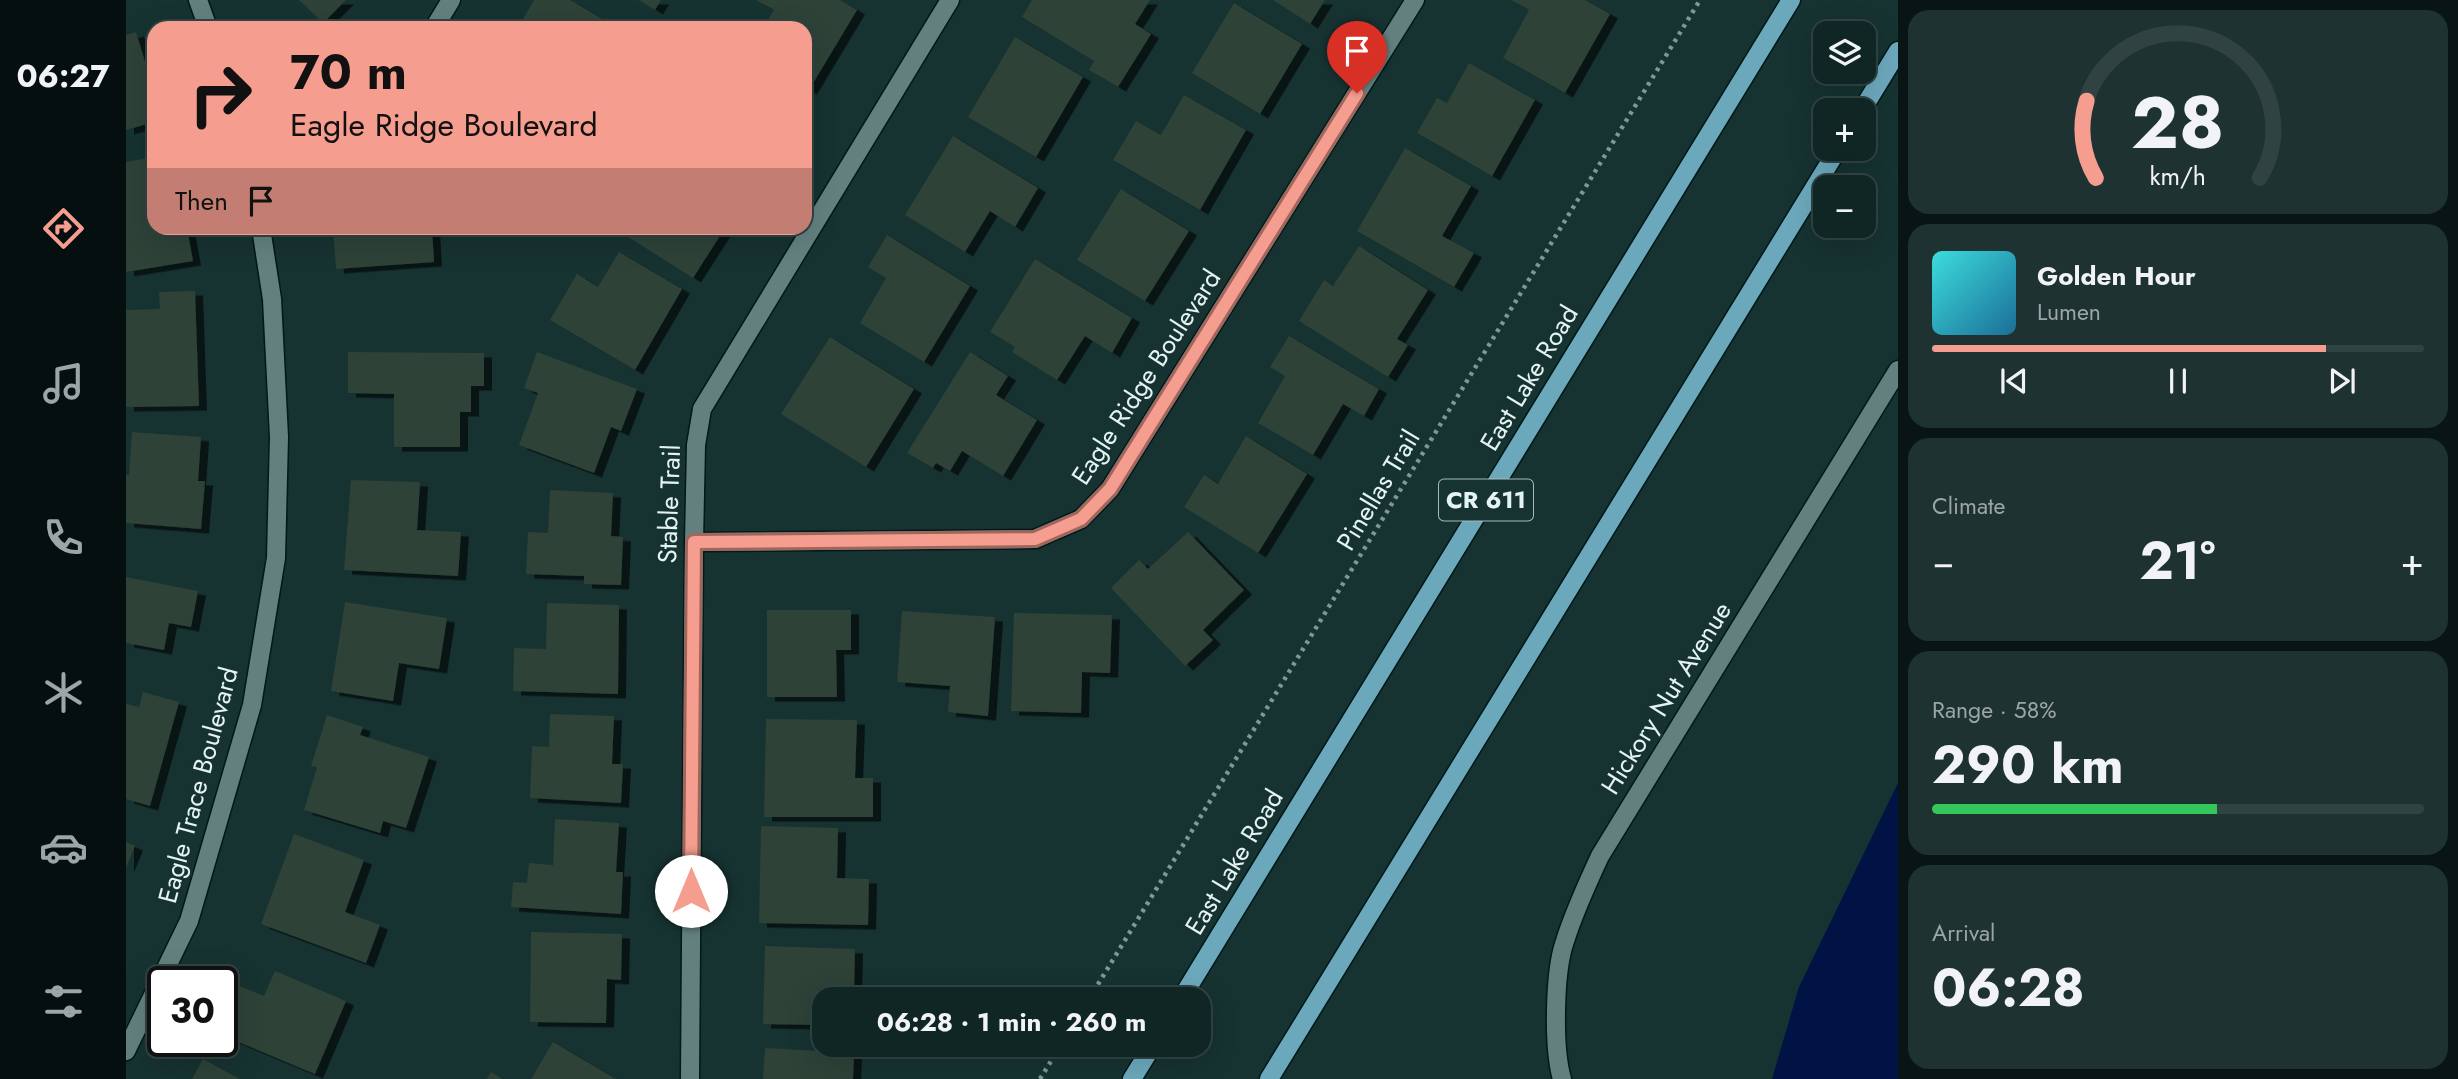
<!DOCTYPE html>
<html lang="en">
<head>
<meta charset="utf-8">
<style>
  :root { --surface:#102625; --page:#1e3232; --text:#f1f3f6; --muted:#9ca5a7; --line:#304342; --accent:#f59d8f }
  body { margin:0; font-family:Jost,sans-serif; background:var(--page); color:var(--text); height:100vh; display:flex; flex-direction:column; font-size:26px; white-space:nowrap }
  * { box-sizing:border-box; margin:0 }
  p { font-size:23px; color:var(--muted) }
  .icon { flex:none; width:38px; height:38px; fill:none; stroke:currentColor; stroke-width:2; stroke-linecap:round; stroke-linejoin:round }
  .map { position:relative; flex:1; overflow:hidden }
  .details { display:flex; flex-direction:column; gap:10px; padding:10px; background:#091514; width:560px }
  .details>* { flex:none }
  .guide { position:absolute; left:21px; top:21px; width:665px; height:214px; border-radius:21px; box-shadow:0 7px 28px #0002,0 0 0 2px var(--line); background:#f59d8f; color:#111; overflow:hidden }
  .controls { position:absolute; left:1687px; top:21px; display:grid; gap:14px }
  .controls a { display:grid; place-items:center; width:63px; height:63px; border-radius:14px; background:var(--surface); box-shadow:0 7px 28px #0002,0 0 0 2px var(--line); font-size:35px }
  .speed { position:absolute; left:21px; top:966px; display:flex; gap:14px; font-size:35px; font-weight:700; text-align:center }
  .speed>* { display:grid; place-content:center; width:91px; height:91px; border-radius:50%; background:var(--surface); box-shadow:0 7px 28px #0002,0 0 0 2px var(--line); line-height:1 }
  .speed .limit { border:4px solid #111; border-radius:10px; background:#fff; color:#111 }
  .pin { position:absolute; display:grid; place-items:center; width:60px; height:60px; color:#fff; margin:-72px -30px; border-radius:50% 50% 50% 0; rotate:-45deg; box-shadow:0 0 7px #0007 }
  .pin .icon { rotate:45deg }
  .me { position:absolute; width:77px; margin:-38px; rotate:0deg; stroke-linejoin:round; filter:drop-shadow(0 0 5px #0008) }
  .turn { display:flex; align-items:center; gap:24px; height:147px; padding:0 28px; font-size:32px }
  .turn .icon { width:91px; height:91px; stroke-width:2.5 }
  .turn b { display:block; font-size:49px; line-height:60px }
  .then { display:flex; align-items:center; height:66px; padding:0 28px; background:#0003; gap:14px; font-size:26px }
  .big { font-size:52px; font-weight:700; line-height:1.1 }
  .details .card { flex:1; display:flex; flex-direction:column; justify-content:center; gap:10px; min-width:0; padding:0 24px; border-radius:21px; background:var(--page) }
  .details .dial { align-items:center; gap:0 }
  .dial svg { height:182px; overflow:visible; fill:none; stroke:var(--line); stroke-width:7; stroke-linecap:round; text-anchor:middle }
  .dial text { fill:var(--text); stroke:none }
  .song { display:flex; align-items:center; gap:21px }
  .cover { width:84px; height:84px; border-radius:10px; background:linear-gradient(135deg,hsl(180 70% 55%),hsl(200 70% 35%)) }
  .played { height:7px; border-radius:4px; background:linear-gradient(90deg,var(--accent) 80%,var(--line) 80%) }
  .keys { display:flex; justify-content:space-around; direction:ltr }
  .heat { display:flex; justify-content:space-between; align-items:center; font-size:38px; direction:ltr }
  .charge { height:10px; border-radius:5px; background:linear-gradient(90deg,#34c759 58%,var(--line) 0) }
  .trip { position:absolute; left:686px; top:987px; width:399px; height:70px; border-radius:21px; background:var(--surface); box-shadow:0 7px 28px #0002,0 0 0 2px var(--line); font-weight:700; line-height:70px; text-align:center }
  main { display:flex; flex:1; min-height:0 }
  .menu { display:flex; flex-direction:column; width:126px; justify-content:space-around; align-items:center; background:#060f0f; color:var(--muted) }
  .menu .icon { width:49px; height:49px }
  .menu .active { color:var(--accent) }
  .menu b { font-size:32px; color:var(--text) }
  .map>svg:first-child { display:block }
  .water { fill:#001344 }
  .building { fill:#2d4237; filter:url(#shadow) }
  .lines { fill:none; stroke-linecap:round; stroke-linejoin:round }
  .minor-casing { stroke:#001919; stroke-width:21 }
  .primary-casing { stroke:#001919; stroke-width:21 }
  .path { stroke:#819796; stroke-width:4.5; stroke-dasharray:3.5 5; stroke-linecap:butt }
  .minor { stroke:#63807f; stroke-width:18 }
  .primary { stroke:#6ca8bc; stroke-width:18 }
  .route-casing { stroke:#9f665d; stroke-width:18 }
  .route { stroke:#f59d8f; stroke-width:12 }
  .labels { text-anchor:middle; stroke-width:5; stroke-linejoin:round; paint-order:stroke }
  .shield { fill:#163231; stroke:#a6bab9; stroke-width:2 }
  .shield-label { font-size:24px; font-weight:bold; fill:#e4f4f3 }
  .street-label { font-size:26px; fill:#e4f4f3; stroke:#163231 }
</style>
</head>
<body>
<main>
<nav class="menu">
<b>06:27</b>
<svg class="icon active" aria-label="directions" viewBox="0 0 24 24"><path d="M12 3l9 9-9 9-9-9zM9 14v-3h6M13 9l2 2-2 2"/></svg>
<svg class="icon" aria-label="music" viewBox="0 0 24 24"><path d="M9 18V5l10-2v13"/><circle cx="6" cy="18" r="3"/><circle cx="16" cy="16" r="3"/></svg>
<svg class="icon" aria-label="phone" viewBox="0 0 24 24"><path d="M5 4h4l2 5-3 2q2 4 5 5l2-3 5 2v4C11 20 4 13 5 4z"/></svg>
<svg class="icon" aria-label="climate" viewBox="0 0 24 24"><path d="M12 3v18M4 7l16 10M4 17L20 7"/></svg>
<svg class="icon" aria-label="car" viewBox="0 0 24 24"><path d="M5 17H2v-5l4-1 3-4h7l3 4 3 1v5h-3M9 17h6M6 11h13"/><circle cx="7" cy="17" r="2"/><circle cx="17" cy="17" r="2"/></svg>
<svg class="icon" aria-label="filters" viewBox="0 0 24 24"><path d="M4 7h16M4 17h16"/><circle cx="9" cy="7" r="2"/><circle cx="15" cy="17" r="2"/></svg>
</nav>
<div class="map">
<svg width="1772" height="1079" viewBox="0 0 1772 1079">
  <defs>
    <filter id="shadow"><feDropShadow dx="8" dy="4.5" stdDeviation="0" flood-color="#0009"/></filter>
  </defs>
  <rect width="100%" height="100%" fill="#163231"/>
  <path class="water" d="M1772,783V1079H1646L1673,987Z"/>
  <path class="building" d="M173,0H220L197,23Z
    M408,0H444L492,28H392Z
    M513,0H535L529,10Z
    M630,0H714L731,10L683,90L679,88V28H637L648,10Z
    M906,0H1024L1009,24L1025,34L992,87L963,70L968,61L896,17Z
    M1147,0H1199L1184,24Z
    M1385,0H1459L1484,14L1439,93L1377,58L1403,10Z
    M1108,3L1176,44L1134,114L1066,73Z
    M10,32L28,91V122L0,130V35Z
    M889,37L957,77L910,157L842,117Z
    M1343,63L1409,100L1366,176L1291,133L1311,98L1321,103Z
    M1058,95L1120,130L1074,210L987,160L1010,121L1035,135Z
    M827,136L912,188L889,227L864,211L839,252L779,215Z
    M1279,148L1345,186L1316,236L1348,253L1328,287L1231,231Z
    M28,157V228H61L67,261L0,272V162Z
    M995,189L1063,231L1019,301L951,260Z
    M207,228H306L308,262L210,269Z
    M488,228H599L567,278Z
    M761,235L844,286L798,362L734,323L760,278L742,267Z
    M1233,246L1302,290L1271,339L1282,345L1262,377L1173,321L1198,280L1207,286Z
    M493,252L556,289L509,370L424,320L451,274L472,287Z
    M909,259L1006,318L986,353L959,336L931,380L886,352L889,347L864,332Z
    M69,291L73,406L0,407V310L34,309L33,292Z
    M1163,336L1253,389L1238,416L1217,404L1187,455L1132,423L1159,376L1144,367Z
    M704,337L788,389L740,467L655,414Z
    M222,352L358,353V386H345V412H334V447H268V394L222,393Z
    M411,352L511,389L495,431L485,427L468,473L393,445L412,393L398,388Z
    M844,352L882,376L870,395L911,420L877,476L836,451L824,471L810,463L807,468L781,453Z
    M6,432L75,437L72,481H79L75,529L0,523V475H3Z
    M1120,436L1181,474L1132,553L1058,507L1078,475L1092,484Z
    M225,480L294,482L291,530L335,532L332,576L218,570Z
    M424,490L487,493L485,536L497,537L495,585L458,584V576L400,574L402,532L422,533Z
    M1062,532L1118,590L1077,630L1087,640L1059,666L985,588L1013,560L1022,569Z
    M0,577L72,591L65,627L43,623L38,650L0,643Z
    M219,602L321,618L313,669L273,663L267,701L205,691Z
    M421,603L493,605L492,694L387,691L388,648L420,649Z
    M641,610H725V650H710L711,697H641Z
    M776,611L869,617L862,716L822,712L824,686L771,682Z
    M888,613L986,615L984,673L956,672L955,713L885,711Z
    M17,692L53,702L24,806L0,799V704L13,707Z
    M424,714L488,716L486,764H497L495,803L404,798L406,746L423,747Z
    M201,715L237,727L234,735L303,757L280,828L257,821L254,833L178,810L191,767L185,766Z
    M640,719L731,720L729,778H747V817H638Z
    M429,819L493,823L490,872H497L495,914L385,907L387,882L401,883L403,863L427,865Z
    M635,826L712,828L711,878L743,879L742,925L633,923Z
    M168,834L238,860L219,912L254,925L240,963L135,924Z
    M0,842L9,846L0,868Z
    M405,932L496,934L495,980L481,979L480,1023L404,1022Z
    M639,946L729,949L728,993L704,992V999H698V1025L637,1024Z
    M149,971L220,1001L189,1074L96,1035V1019L111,985L138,996Z
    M427,1042L490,1079H405Z
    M639,1048L728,1053L727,1079H637Z
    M77,1059L114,1079H66Z
    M365,1072L377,1079H361Z"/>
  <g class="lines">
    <g class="minor-casing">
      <path id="minor" d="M72,0L82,28
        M308,28L325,0
        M568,542L909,539L955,519L984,489L1289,0
        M0,1051L63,921L126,705L150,558L153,437L146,299L135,228
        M564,1079L568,542L570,445L576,409L824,0
        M1436,1079C1427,1048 1428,972 1439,941C1448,912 1461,884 1474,856L1772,370"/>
    </g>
    <g class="primary-casing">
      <path id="primary" d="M1736,110L1772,51
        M1055,999L1665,0
        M1006,1079L1027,1045
        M1143,1079L1712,149"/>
    </g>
    <path class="path" d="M963,999L1574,0
      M914,1079L935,1045"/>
    <use href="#minor" class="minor"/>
    <use href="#primary" class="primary"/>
  </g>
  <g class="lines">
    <g class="route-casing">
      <path id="route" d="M565,891L568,542L909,539L955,519L984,489L1231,93"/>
    </g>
    <use href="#route" class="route"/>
  </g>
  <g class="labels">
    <rect class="shield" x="1313" y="479.5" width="94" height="41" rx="5"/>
    <g class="shield-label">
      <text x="1360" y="508">CR 611</text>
    </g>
    <g class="street-label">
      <text transform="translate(1020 377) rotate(-57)" y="9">Eagle Ridge Boulevard</text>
      <text transform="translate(1403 378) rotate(-59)" y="9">East Lake Road</text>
      <text transform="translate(1252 490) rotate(-59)" y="9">Pinellas Trail</text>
      <text transform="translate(543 504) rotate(-88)" y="9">Stable Trail</text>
      <text transform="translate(1540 698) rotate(-58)" y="9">Hickory Nut Avenue</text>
      <text transform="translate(72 785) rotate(-75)" y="9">Eagle Trace Boulevard</text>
      <text transform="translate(1108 862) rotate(-59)" y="9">East Lake Road</text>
    </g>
  </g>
</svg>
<div class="controls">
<a><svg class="icon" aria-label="layers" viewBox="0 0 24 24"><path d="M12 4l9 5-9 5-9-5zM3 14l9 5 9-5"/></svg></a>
<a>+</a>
<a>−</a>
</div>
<div class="speed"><div class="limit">30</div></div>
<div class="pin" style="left:1231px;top:93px;background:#d93025"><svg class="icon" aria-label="arrive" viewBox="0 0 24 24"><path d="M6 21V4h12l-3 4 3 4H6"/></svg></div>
<svg class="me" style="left:565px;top:891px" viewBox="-20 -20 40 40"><circle r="19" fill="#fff"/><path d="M0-13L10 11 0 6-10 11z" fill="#f59d8f"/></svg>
<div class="trip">06:28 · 1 min · 260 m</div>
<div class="guide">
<div class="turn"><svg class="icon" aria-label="right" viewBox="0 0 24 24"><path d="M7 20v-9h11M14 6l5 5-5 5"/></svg><div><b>70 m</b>Eagle Ridge Boulevard</div></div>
<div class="then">Then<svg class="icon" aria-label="arrive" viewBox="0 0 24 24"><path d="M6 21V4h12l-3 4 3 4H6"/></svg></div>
</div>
</div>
<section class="details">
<div class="card dial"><svg viewBox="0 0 100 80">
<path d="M14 69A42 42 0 1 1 86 69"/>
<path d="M14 69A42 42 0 0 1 10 35" stroke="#f59d8f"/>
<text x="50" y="56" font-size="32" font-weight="700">28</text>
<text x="50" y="72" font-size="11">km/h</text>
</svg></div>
<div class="card">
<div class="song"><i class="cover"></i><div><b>Golden Hour</b><p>Lumen</p></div></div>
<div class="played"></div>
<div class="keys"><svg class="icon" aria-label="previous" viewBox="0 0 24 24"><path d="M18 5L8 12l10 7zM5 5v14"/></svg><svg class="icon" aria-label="pause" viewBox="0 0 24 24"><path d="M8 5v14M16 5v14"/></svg><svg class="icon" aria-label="next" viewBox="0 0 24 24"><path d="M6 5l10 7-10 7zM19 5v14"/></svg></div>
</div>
<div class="card"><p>Climate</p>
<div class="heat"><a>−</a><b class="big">21°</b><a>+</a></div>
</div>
<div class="card"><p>Range · 58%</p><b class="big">290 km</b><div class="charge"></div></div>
<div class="card"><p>Arrival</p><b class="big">06:28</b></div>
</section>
</main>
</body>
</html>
